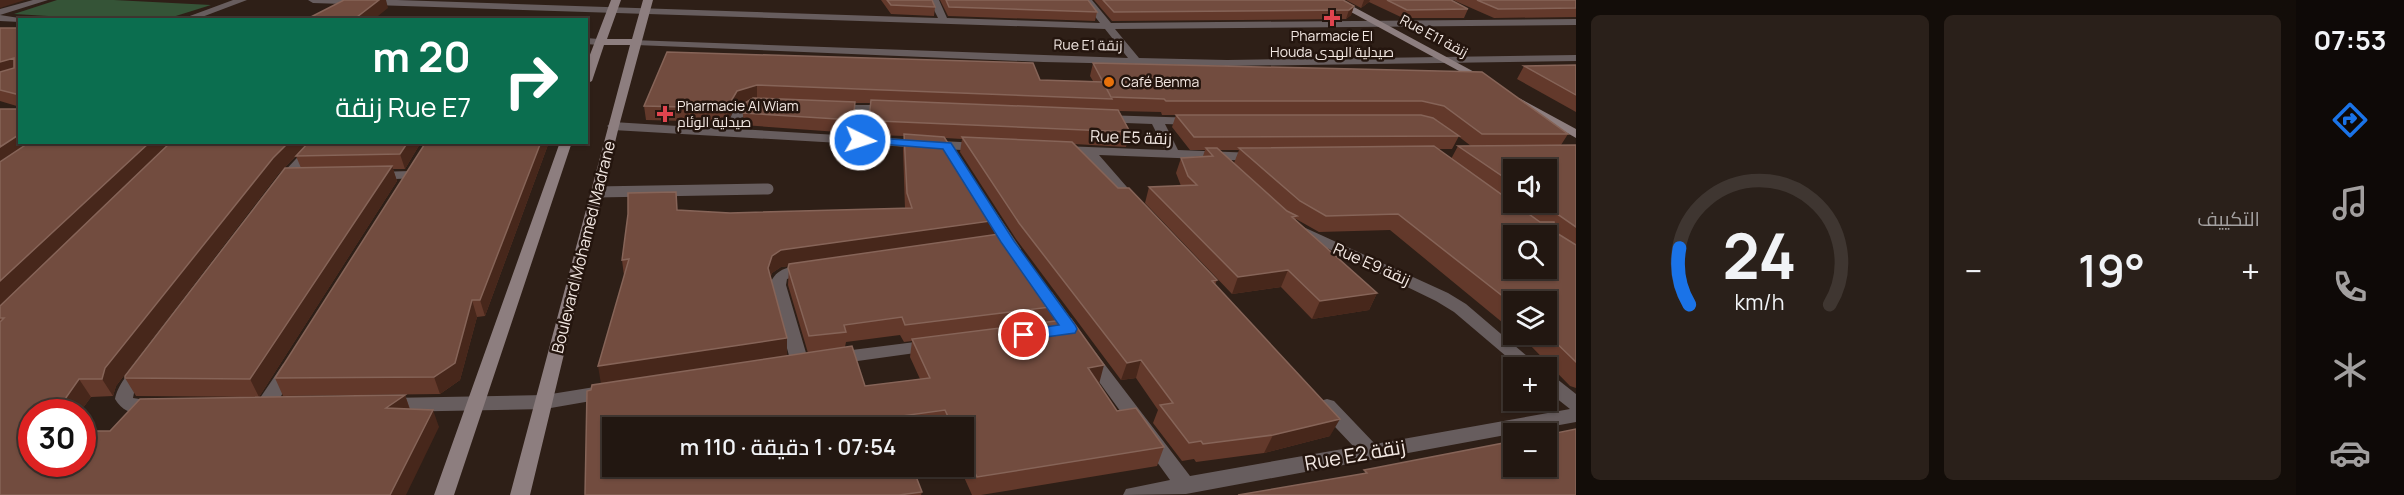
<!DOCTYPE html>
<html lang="ar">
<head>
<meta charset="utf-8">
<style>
  :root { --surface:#221711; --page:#2a201a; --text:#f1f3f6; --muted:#a29f9f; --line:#3f3631; --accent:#1a73e8 }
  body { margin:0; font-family:Manrope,Cairo,sans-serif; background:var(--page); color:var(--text); direction:rtl; height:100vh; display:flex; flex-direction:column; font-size:22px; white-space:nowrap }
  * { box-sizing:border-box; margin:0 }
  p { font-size:20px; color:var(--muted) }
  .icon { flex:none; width:33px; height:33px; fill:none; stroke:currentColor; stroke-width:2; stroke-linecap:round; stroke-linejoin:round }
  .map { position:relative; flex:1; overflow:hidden; direction:ltr }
  .side { display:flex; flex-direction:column; gap:15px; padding:15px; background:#130d09; width:720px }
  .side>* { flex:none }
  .banner { position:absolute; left:18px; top:18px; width:570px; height:126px; border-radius:0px; box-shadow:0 2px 4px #0004,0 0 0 2px var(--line); direction:rtl; background:#0b6e4f; color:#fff; overflow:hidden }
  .tools { position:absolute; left:1503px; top:159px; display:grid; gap:12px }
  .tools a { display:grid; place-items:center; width:54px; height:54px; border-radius:0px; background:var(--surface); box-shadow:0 2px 4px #0004,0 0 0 2px var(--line); font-size:30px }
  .speed { position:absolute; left:18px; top:399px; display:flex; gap:12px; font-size:30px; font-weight:700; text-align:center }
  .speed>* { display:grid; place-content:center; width:78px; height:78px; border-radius:50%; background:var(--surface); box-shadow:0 2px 4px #0004,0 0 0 2px var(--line); line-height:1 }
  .speed .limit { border:9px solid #d22; background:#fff; color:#111 }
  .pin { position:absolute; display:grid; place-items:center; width:51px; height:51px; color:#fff; margin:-26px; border:3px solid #fff; border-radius:50%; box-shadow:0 2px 6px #0007 }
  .me { position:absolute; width:66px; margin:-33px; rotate:94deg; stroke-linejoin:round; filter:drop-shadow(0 0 4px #0008) }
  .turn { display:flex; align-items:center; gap:21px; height:126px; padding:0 18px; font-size:27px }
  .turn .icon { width:78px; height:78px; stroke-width:2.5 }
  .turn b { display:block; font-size:42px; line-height:51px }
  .big { font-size:45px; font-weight:600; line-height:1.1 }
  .side .card { flex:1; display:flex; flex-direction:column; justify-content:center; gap:9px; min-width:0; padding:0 21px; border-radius:9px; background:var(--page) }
  .side .dial { align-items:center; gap:0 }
  .dial svg { height:156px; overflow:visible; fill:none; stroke:var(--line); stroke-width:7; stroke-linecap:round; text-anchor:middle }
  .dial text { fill:var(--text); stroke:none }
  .heat { display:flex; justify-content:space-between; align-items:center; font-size:33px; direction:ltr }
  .side .tiles { flex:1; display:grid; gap:15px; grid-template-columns:repeat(2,1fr) }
  .trip { position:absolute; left:602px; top:417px; width:372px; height:60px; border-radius:0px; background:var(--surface); box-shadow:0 2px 4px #0004,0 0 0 2px var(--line); font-weight:600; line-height:60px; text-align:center; direction:rtl }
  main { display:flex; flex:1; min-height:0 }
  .menu { display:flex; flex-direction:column; width:108px; justify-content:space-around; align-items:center; background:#0e0907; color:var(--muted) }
  .menu .icon { width:42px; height:42px }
  .menu .active { color:var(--accent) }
  .menu b { font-size:27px; color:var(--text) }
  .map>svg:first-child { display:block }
  .green { fill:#355437 }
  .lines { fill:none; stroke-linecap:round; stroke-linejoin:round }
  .lane { stroke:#675d5e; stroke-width:11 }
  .street { fill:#675d5e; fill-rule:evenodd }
  .secondary { fill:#8d7e7f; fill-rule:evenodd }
  .wall { fill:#63392b; fill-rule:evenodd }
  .shaded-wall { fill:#47271b }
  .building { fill:#724c3f; stroke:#866458; stroke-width:1.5; fill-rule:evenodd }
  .route { fill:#1a73e8; stroke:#114b97; stroke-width:1.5 }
  .health-dot { fill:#e0444e; stroke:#24150e; stroke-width:2 }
  .food-dot { fill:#e8710a; stroke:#24150e; stroke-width:2 }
  .labels { text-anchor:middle; stroke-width:5; stroke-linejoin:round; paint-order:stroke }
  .far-poi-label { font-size:14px; fill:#f3e8e3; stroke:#24150e; text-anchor:start }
  .far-street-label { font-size:14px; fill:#f3e8e3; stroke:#24150e }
  .street-label { font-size:16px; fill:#f3e8e3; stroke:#24150e }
  .near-street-label { font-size:20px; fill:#f3e8e3; stroke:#24150e }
</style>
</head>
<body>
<main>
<nav class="menu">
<b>07:53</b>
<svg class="icon active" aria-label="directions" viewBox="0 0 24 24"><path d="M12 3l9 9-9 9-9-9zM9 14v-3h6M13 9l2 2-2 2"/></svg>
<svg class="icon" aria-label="music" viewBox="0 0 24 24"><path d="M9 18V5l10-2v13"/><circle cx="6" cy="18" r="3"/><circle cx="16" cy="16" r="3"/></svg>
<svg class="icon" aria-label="phone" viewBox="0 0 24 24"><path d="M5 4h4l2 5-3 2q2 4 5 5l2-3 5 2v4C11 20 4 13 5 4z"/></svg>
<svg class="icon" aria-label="climate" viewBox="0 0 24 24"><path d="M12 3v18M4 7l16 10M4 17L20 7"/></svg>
<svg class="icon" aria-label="car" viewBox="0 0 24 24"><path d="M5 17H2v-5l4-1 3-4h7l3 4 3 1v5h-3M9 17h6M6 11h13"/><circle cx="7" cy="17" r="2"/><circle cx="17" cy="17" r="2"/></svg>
</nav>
<section class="side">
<div class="tiles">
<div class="card"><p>التكييف</p>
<div class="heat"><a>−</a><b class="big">19°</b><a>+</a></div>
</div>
<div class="card dial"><svg viewBox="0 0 100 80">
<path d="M14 69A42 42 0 1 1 86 69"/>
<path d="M14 69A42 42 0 0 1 9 40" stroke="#1a73e8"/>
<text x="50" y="56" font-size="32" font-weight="700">24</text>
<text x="50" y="72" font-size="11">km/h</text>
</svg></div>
</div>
</section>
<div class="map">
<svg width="1576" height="495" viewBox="0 0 1576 495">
  <rect width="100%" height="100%" fill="#2e1f17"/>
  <path class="green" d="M57,0H114L211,5L163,20L99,19L14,14Z"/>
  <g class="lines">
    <path class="lane" d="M596,192L768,189"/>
    <path class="street" d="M33,0H48L0,15V9Z
      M233,0H247L194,20H179Z
      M308,0H397L938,18L929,0H939L947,18L1100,23L1082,0H1092L1111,23L1576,19V25L1115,29L1139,58L1227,60L1576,55V61L1227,66L1043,62L636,45L632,44V40L1128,58L1105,29L313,3Z
      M0,15L32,20H20V22L0,21Z
      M586,38L599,39L604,42L599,45L586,44Z
      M764,101L768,102V106C747,111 746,107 738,129L854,136L857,111L832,109V105H890L896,109L894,111L869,112L866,137L979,143L985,147L979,151L613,130L607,126L613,122L726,129L732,114L740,104Z
      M1103,115L1197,118V124L1193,125L1165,124L1178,150L1255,153L1261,157L1255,161L1099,155L1140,202L1138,205H1128L1084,155L1063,154L1057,150L1063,146L1165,150L1152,124L1099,122L1097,119Z
      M312,142H325L287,185H277L275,182L277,179Z
      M411,171L418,175L416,178L376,180L369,176L376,172Z
      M987,205L992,206L1021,249L1018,252H1008L1005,249L980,209Z
      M1299,225L1448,293L1466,304L1541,368H1520L1454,312L1436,301L1294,232L1292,229L1294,226Z
      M808,263L816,268L813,271L787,279L786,285L809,363L806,367L800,369L794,367L791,363L770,285C775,267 792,267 808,263Z
      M1046,291L1052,292L1080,331L1083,335L1080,339H1068L1038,296Z
      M931,340L937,342L940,346L937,350L836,364L830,362L827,358L830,354L836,352Z
      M1090,351L1096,353L1190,476L1354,447L1320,411L1318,406L1320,401L1327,399L1334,401L1375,444L1570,409L1546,390V374L1552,375L1576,394V422L1186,494L1123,495L1126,489L1170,480L1084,361L1081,357L1084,353Z
      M289,362L295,364L298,368L272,411L265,413L258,411L256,406L258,401L283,364Z
      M142,364L148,366L151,370L134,393L133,398L159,402L161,407L159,412C142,417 124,415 115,399C117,387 130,367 142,364Z
      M607,385L614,387L616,392L614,397L545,409L389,412L382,410L380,405L382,400L389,398L545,395Z"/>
    <path class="secondary" d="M611,0H621L607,39H632L643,0H653L619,126L530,495H510L630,45H604L592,81L586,84V65Z
      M1329,0H1341L1491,81L1485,84L1481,83Z
      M1519,98L1576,129V138L1515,103V99Z
      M560,142H572L454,495H434Z"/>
  </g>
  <path class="wall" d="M881,0H932L935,7L934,16L891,14Z
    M940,0H1088L1097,12L1095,21L948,16Z
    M1094,0H1343L1354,6L1351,15L1346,19L1112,21Z
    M1346,0H1451L1468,9L1464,18H1403L1369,2L1361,8Z
    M1453,0H1576V17L1494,18Z
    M0,28H20V107L0,101Z
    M667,52L1040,80L1093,81L1090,76L1093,63L1482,72L1568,134L1561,145H1576V388L1570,386L1529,344L1517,334H1546V302H1514V332L1390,230L1319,232L1296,219V220L1377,293L1369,310L1312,319L1281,287L1232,294L1145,203L1149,187L1181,186L1176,173L1181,158L1203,156L1205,150H1190L1172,127L1176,115H1418H1162L1161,112L1119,111L1130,132L1126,147L1074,144L1118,188L1217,280L1215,285L1330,436L1264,453L1196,462L1194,459L1182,461L1153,423L1158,410L1136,378L1121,380L1016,239L960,152L962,139L945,138L996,235L1059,306L1056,321L1117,411L1164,447L1157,466L981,495H972L959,466H963V428H612L922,492L921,495H585L591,390L601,383L624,276L622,260L678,210L730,213L905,209L903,150L904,136L877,135L869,134L871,103H855L852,133L743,125V113L748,102L737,105L727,122L646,120L644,106ZM1435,120H1437L1471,146H1458L1451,159L1437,149H1452L1459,136ZM1219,150H1239L1234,163ZM1514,170L1546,202H1514ZM789,266L788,285L808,353L787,356V338L770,278L772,273L781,267ZM900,335L904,342L912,341L910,357L920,379L865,386L845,347L846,342Z
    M1576,65V112L1517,79L1524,66Z
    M0,109L20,142H421L405,169H393L397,181L259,397L136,396L125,378L301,168L296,156L301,151L279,173L116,386L113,396L91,397L80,412H32V464L110,431L405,395L410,409L439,427L0,495Z
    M549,142L485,316L477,317L460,380L440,394L283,396L275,378Z"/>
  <path class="shaded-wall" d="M0,0H25L0,8Z
    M379,0H386L388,8L373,20H353Z
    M1364,0H1370L1369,2L1361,8Z
    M1354,6L1351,15L1346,19L1349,10Z
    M14,58L20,68L0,77V62Z
    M757,85V99L737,105L727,122V108L737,91Z
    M20,134V142H37L0,168V147Z
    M150,142H172L0,308V281Z
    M289,142H309L279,173L116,386L113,396L102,379L105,368L273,158Z
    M408,142H421L405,169L400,154Z
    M541,142H549L485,316L480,300Z
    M392,166L397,181L259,397L250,379Z
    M998,220L995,237L781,267L772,273L768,286V268L772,256L781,250Z
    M1288,270L1281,287L1232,294L1238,277Z
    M1377,293L1369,310L1312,319L1320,301Z
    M472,300L477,317L460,380L440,394L434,377Z
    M787,338V356L601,384L598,366Z
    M1141,360L1136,378L1121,380L1127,363Z
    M1104,365L1099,384L1088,368Z
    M79,379L91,397L80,412H56Z
    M405,395L411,413L386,408Z
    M433,410L439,427L406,495H390Z
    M1340,419L1330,436L1264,453L1273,435Z"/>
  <path class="building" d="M344,0H379L353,20H305Z
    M887,0H932L935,7L891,5Z
    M946,0H1088L1097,12L949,7Z
    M1103,0H1343L1354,6L1349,10L1114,12Z
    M1387,0H1451L1468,9L1407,10Z
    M1477,0H1576V8L1498,9Z
    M0,28H20V95L0,90V72L14,68V58L0,62Z
    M667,52L1033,63L1040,80L1103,82L1112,99L757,85L737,91L727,108L644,106Z
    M1093,63L1482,72L1568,134H1482L1444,106L1422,101H1166L1164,99L1111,97Z
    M1576,65V95L1524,66Z
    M753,98L855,102L853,120L743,113L745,103Z
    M871,100L1118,110L1130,132L878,121L869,119Z
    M0,109H20V134L0,147Z
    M1176,115H1421L1433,118L1459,136L1194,137Z
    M904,134L944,137L998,220L781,250L772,256L768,268L787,338L598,366L629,259L622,260L628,214V193L676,192L677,210L730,213L912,208L907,193Z
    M962,137L1072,142L1118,188H1129L1217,280L1212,281L1340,419L1273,435L1203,444L1201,441L1189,443L1160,405L1173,403L1141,360L1127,363L1019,223Z
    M30,142H150L0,281V162Z
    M171,142H289L273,158L105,368L102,379H79L56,412H32V464H82V431H110L140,399L405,395L386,408L433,410L390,495H0V322L4,318H0V306Z
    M309,142H408L400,154L296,156Z
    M426,142H541L480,300H472L455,363L434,377L275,378Z
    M1576,145V227L1540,202H1546V170H1514V184L1458,146Z
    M1434,146L1540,222H1554L1555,232L1576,245V362L1546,333V302H1514V305L1398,214L1326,216L1300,201L1239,148ZM1514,236H1546V268H1514Z
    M1206,148H1217L1287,211L1297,216L1292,217L1377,293L1320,301L1288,270L1238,277L1149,187L1197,185L1188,176L1181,158L1213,156Z
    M392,166L250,379L125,378V376L285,168Z
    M1006,233L1059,306L905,325L902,317L844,325L846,332L809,336L788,268L789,264Z
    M1071,319L1104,365L1088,368L1117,411L1136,408L1164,447L977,477L963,448V428H953L945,410L894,417L898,428H612V466H912L922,492L899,495H585L587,391L591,390L592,385L852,346L865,386L930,378L912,339Z
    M1576,429V495H1238L1367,473L1364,470L1514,441V466H1546V435Z"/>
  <path class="route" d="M860,137L951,143L1014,241L1075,325L1077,329L1075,333L1024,340L1019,338L1016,335L1019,331L1059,325L1001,242L943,149L856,142L854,140Z"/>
  <g class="health-dot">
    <path d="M1329 9h6v6h6v6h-6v6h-6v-6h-6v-6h6z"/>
    <path d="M662 105h6v6h6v6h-6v6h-6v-6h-6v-6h6z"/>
  </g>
  <circle class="food-dot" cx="1109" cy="82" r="6"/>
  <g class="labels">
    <g class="far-poi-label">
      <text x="1332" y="41" text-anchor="middle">Pharmacie El<tspan x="1332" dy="16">Houda صيدلية الهدى</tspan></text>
      <text x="1121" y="87">Café Benma</text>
      <text x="677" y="111">Pharmacie Al Wiam<tspan x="677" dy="16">صيدلية الوئام</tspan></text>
    </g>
    <g class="far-street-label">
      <text transform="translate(1434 36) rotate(28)" y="5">Rue E11 زنقة</text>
      <text transform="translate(1088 45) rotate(1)" y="5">Rue E1 زنقة</text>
    </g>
    <g class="street-label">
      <text transform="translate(1131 137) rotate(2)" y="6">Rue E5 زنقة</text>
      <text transform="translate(583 247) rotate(-76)" y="6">Boulevard Mohamed Madrane</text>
      <text transform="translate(1372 264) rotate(24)" y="6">Rue E9 زنقة</text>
    </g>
    <g class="near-street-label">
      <text transform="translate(1355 455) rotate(-10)" y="7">Rue E2 زنقة</text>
    </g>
  </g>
</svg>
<div class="tools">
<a><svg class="icon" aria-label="sound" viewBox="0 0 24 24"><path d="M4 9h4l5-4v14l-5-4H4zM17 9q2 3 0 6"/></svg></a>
<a><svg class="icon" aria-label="search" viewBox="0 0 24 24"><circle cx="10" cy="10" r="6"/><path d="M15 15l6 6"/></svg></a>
<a><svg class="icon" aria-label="layers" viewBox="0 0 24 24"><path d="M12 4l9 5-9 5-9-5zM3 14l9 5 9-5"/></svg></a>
<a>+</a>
<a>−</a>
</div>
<div class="speed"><div class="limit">30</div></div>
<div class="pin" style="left:1024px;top:335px;background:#d93025"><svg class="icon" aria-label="arrive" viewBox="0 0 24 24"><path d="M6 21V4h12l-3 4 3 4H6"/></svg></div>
<svg class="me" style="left:860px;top:140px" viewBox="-20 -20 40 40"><circle r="17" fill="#1a73e8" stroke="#fff" stroke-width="3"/><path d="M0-11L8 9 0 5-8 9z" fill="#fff"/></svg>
<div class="trip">07:54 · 1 دقيقة · 110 m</div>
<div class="banner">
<div class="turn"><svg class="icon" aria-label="right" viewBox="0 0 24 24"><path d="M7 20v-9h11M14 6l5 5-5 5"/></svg><div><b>20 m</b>Rue E7 زنقة</div></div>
</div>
</div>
</main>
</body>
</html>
